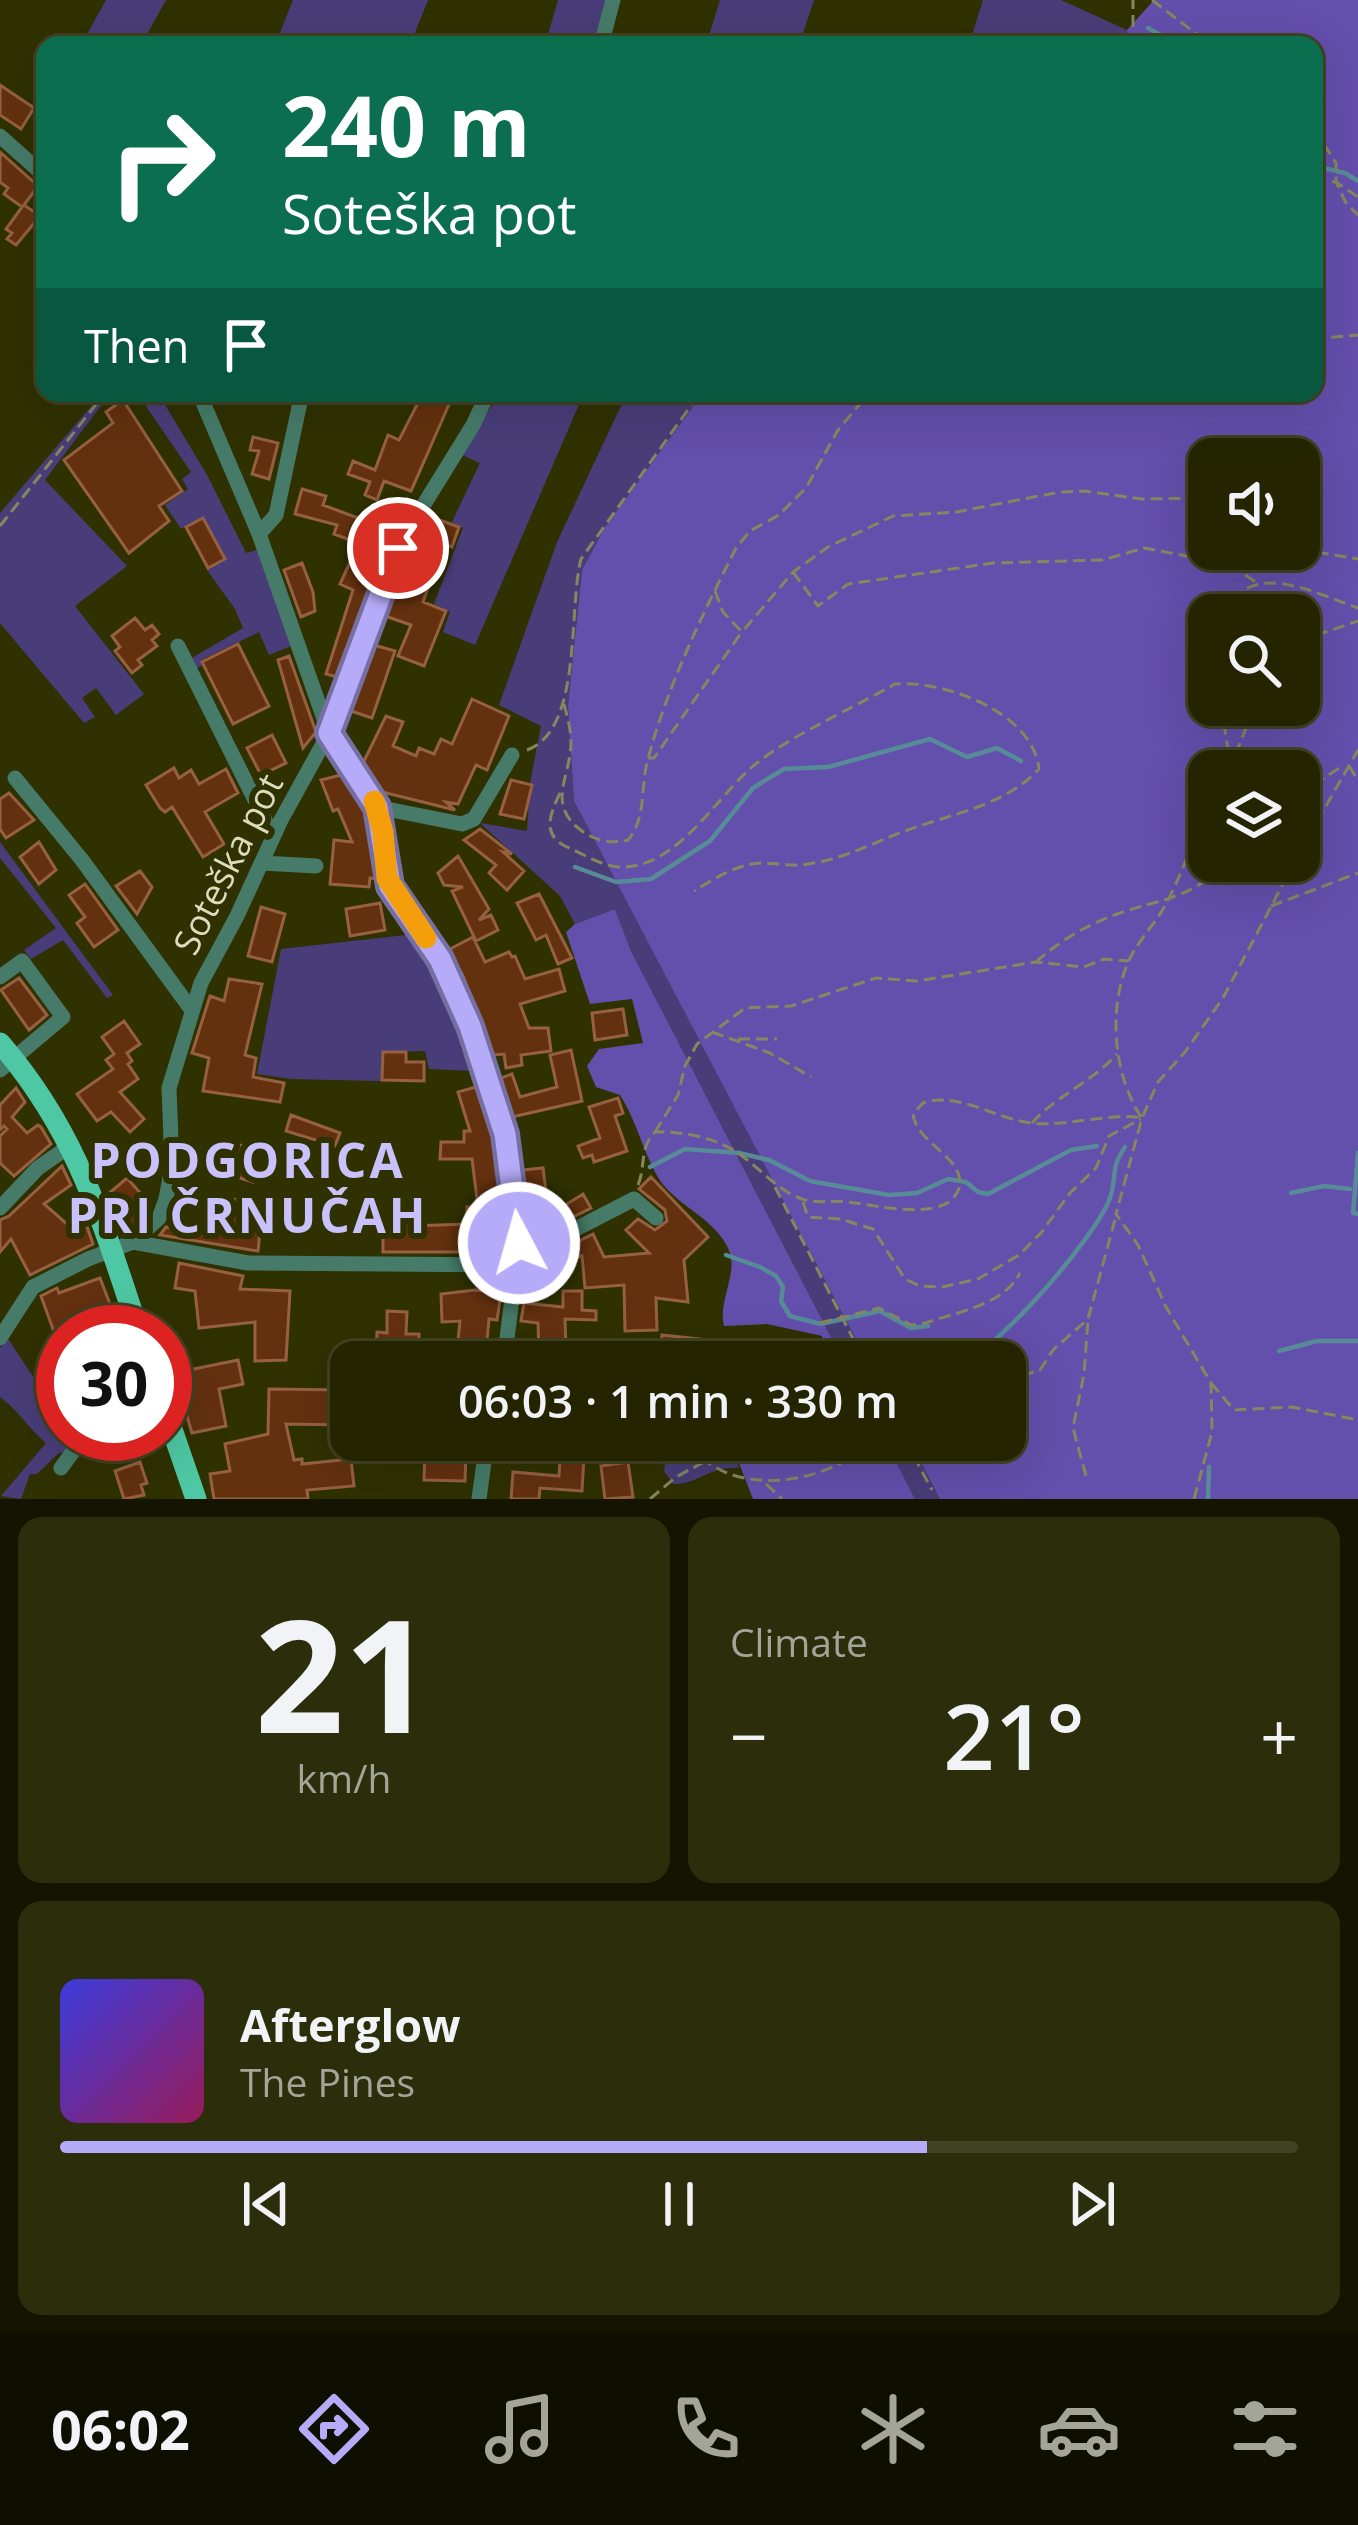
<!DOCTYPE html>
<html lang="en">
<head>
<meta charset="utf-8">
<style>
  :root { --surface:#242500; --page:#2c2d0a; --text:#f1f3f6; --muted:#a3a599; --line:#414222; --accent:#b6abf8 }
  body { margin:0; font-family:"Open Sans",sans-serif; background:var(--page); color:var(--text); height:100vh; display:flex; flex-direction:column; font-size:45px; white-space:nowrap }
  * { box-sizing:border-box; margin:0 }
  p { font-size:39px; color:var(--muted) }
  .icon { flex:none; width:66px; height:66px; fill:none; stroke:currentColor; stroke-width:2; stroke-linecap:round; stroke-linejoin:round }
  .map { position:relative; height:1499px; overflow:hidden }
  .side { display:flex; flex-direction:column; gap:18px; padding:18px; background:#141400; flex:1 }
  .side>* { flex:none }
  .top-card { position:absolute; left:36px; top:36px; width:1287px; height:366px; border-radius:24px; box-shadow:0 12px 48px #0002,0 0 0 3px var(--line); background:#0b6e4f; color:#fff; overflow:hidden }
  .fabs { position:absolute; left:1188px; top:438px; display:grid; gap:24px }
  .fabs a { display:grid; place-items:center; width:132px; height:132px; border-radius:24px; background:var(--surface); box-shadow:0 12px 48px #0002,0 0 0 3px var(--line); font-size:60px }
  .speed { position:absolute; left:36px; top:1305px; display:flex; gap:24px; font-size:60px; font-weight:700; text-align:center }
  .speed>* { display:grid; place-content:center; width:156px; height:156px; border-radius:50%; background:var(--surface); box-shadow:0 12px 48px #0002,0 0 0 3px var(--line); line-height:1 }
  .speed .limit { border:18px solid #d22; background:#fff; color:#111 }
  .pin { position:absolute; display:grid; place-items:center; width:102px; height:102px; color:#fff; margin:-51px; border:6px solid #fff; border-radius:50%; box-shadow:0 3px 12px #0007 }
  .me { position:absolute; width:132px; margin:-66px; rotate:354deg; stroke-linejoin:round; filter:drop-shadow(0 0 9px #0008) }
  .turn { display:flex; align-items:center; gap:42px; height:252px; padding:0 48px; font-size:54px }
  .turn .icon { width:156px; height:156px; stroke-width:2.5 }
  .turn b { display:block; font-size:84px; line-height:102px }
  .then { display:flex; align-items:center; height:114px; padding:0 48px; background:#0003; gap:24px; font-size:45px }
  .big { font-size:90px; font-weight:600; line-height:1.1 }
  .side .widget { flex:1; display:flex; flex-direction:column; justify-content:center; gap:18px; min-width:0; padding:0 42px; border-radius:24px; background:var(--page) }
  .side .dial { align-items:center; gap:0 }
  .dial b { font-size:156px; line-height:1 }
  .song { display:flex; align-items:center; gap:36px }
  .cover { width:144px; height:144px; border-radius:18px; background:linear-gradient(135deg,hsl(240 70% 55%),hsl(330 70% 35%)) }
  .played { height:12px; border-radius:6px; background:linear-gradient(90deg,var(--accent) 70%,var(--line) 70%) }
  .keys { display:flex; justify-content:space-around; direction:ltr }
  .heat { display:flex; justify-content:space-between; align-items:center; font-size:66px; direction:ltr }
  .side .tiles { flex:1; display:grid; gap:18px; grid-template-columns:1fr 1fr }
  .widget:last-child { grid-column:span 2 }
  .trip { position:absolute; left:330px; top:1341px; width:696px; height:120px; border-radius:24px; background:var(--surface); box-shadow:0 12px 48px #0002,0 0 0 3px var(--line); font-weight:600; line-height:120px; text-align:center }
  .dock { display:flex; height:192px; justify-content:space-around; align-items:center; background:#0e0f00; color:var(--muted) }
  .dock .icon { width:84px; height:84px }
  .dock .active { color:var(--accent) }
  .dock b { font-size:54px; color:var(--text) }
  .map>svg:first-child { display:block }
  .green { fill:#493d79 }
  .forest { fill:#634fac; fill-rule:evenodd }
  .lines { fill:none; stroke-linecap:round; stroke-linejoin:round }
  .stream { stroke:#578b98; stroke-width:4.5 }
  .building { fill:#64310f; stroke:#966041; stroke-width:3 }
  .path { stroke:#85875f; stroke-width:3; stroke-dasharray:12 6; stroke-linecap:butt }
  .minor { stroke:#467b69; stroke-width:15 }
  .major { stroke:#4ec8a4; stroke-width:21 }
  .route-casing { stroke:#766fa1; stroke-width:30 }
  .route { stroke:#b6abf8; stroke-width:21 }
  .slow { stroke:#f59e0b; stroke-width:21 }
  .labels { text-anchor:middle; stroke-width:12; stroke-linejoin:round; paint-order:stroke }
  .street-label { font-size:36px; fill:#dbddbe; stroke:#303100 }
  .district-label { font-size:48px; font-weight:bold; letter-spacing:3px; fill:#c9c1fb; stroke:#303100 }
</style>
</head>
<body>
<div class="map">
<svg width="1358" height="1499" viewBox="0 0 1358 1499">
  <rect width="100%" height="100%" fill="#303100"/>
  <path class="green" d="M106,0H166L141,45H81Z
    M293,0H428L410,45H275Z
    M558,0H609L595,45H545Z
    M720,0H814L799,45H706Z
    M983,0H1061L1127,30V45H969Z
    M81,393H98L106,399L45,480L127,566L75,606L144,694L116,715L96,688L82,698L95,717L84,723L0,623V513L93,404Z
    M137,393H158L207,475L246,553L257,550L291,646L269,655L259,632L201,660L203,665L195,669L190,659L243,628L235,609L207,570L226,559L203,517L181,529L165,505L188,489L182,479L191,472Z
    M512,393H584L475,645L443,632L450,612L434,604L463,528L452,522L480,463L462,455L494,402Z
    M627,393H703L605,527L582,570L568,705L574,801L869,1362H844L631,951L615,909L575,924L560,896L480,823L527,831L530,783L541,726L499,705L557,542Z
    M0,842L113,995L107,998L63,940L31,959L24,950L56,928L0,858Z
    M415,934L442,974L470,1041L460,1046L465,1057L475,1056L474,1071L429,1069L425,1051L383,1052L381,1081L291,1079L257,1074L281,949Z
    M7,1337L45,1395H62L63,1434H75L78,1443L71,1452L59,1453L37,1474H30L21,1499L1,1496L46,1443C28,1428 19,1411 0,1397V1348Z
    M668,1440H730L739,1468C709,1466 698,1485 673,1484L664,1471Z
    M885,1440H909L940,1499H915Z"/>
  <path class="forest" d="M1154,0H1358V1499H940L909,1440H1005V1362H868L574,801L568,705L582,570L605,527L703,393H1314V45H1127V30ZM1209,459H1299V549H1209ZM1209,615H1299V705H1209ZM1209,771H1299V861H1209Z
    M615,909L631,951L844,1362H824L822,1336L767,1324L724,1326C718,1302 737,1275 730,1253C718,1219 677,1207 659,1179C643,1153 637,1121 620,1095L596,1087L587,1066L599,1049L643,1043L632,999L590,1004L566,932L575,924Z
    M730,1440H885L915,1499H753Z"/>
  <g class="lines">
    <path class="stream" d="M1148,28L1179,45
      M1314,166L1345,173L1358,181
      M1314,288L1321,311
      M575,867L616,882L651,879L710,841L753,788L784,769L828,767L930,739L967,757L997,748L1021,761
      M1358,1153L1353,1213L1358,1214
      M650,1167L685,1149L739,1153L769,1160L810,1181L889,1195L917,1193L948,1179L966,1182L978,1192L988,1194L1071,1150L1097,1146
      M1291,1193L1324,1186L1350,1189
      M726,1255L760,1267L776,1276L783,1287L781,1301L790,1316L820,1324L880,1311L911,1328L928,1326
      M1279,1351L1317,1341H1358
      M962,1362C999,1349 1097,1235 1110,1198C1117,1178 1110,1168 1125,1147
      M718,1440C758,1467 792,1470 832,1440
      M1208,1499L1209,1467"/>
  </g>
  <path class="building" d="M0,85L34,108L21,129L0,115Z
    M0,152L38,186L24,205L40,216L16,245L7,239L12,233L6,229L22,207L4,194L8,188L0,182Z
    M423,393H454L411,491L384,481L377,500L365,495L370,482L348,474L353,461L375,470L388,435L399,440Z
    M123,400L182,491L159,506L169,521L129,553L64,460L113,423L106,412Z
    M253,437L278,443L269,479L252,474L259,451L250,450Z
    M302,489L326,496L323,505L358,518L350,540L334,534L337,525L295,514Z
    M374,505L401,516L387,541L364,531Z
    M431,517L459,527L452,547L444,544L423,602L446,611L424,666L398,656L411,625L385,616L394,592L406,596L415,569L418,571Z
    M203,518L225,559L208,568L186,527Z
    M351,560L376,571L337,677L326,674L353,590L340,584Z
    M302,563L313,592L315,611L301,617L284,570Z
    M135,618L145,630L152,625L159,634L152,640L157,646L138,660L142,665L132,673L115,651L120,647L112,636Z
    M238,644L269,706L233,724L202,662Z
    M374,645L395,651L372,718L351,711Z
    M289,656L316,732L303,748L278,660Z
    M472,699L509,716L487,770L476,765L458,804L446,802L455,810L382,792L363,763L386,716L403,722L393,746L416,756L419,748L434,754L441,739L452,744Z
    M272,735L286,763L261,775L247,748Z
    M174,768L179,778L191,770L199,784L226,769L238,793L205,812L224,844L203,857L172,807L165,812L160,808L146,785Z
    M341,775L366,811L377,879L370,878L369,887L330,884L334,840L352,842L338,809L333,811L321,780Z
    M511,780L532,785L524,819L500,814Z
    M9,793L34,820L6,838L0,829V799Z
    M480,829L512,854L503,852L524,871L507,890L489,873L496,865L464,840Z
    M39,842L56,870L39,884L20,857Z
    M458,856L489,909L479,920L491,915L498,930L476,941L452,891L463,887L444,885L438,873Z
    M140,871L152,887L137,914L116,886Z
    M85,884L118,930L94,947L77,923L85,917L69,895Z
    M539,894L572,958L558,964L546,935L536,940L517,903Z
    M380,903L385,930L350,936L346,909Z
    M261,907L285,914L272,962L248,956Z
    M473,937L485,962L509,952L512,957L515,956L525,979L559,969L565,991L520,1004L529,1028H548L551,1051L521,1055L522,1065L506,1068L504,1054L493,1055L463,976L448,950Z
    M19,978L47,1015L29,1030L1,990Z
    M229,979L262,984L245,1055L256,1058L253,1077L284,1083L280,1102L203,1091L209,1058L192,1053L210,996L224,1001Z
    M623,1009L627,1035L595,1040L592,1013Z
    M124,1021L140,1044L127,1053L132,1061L128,1064L138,1079L120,1092L144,1119L130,1132L111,1112L97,1121L77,1094L113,1069L106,1060L114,1054L102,1037Z
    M571,1050L582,1101L512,1117L501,1078L512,1074L520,1097L557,1087L550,1055Z
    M383,1052H406V1062H424V1081L382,1080Z
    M479,1086L493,1136L506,1252H383V1229H367V1213L383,1212V1220L410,1219L411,1226L467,1224V1207H478L472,1159H440L441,1142H464V1131H470L458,1092Z
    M16,1088L25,1102L12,1117L27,1133L38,1125L41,1127L51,1144L14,1176L0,1163V1136L7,1129L4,1126L0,1130V1105Z
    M618,1098L623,1113L615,1116L627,1151L594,1162L592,1155L583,1158L578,1146L600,1138L589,1107Z
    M291,1115L340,1133L335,1146L286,1131Z
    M216,1142L247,1146L244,1164L256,1166L253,1182L211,1169Z
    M62,1166L71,1185L44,1204L68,1225L84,1218L93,1244L30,1275L11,1239L0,1252V1220L9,1216Z
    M543,1168L549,1215L583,1194L591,1208L561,1223L529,1227L522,1170Z
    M651,1177L708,1237L684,1260L688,1302L656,1298L657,1330L625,1331L624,1285L585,1288L582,1256L530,1270V1253L567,1247L593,1234L604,1257L649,1253L626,1230L638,1219L655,1230L667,1221L665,1210L639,1189Z
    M127,1178L150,1204L146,1207L149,1211L132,1227L107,1195Z
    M228,1199L243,1200L241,1221L261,1223L258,1251L160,1235L166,1227L204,1235L208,1212L227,1216Z
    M179,1263L243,1276L240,1289L290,1291L286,1360L255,1361V1322L199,1328L195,1291L175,1288Z
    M100,1278L113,1312L73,1327L76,1332H54L41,1296L57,1288L59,1293Z
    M475,1290L501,1293L497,1320L489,1319L485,1362L456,1360L460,1321L442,1322L441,1294Z
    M563,1291H582V1310L596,1311V1320L565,1319L566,1352L539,1353L538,1323L521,1321L524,1303L563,1307Z
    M387,1311L407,1312L406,1334H419L418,1361L376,1359L377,1332L387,1333Z
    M662,1335L700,1339L698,1362H659Z
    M238,1360L243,1384L219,1389L226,1426L192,1433L174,1373Z
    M269,1389L346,1390L345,1425L286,1424L294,1460L302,1459V1464L351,1459L354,1486L307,1490L308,1499H214L210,1474L230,1471L225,1444L268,1434Z
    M561,1440H585L582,1491L540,1488L539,1499H511L513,1472L559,1476Z
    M425,1449L466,1452L465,1481L424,1480Z
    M140,1462L147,1483L141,1485L144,1495L124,1499L115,1471Z
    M628,1462L633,1497L605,1499L601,1466Z"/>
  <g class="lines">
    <path class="path" d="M1152,0L1211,45
      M1133,45V0
      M1314,129L1336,163V182L1346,203L1358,215
      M1314,181L1336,182L1358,197
      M1314,334L1324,338L1358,335
      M1191,500L1209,507
      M1191,501L1209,531
      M1299,515H1300
      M0,526L105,393
      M1221,549L1230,564L1257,583
      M1299,549L1358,559
      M793,572L818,606L848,584L993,563L1103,560L1144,548L1230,564
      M715,591L723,612L742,632L793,572L828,547L893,516L956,512L1060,492L1084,491L1142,499L1209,498
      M1224,615C1249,556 1316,594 1358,608
      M1299,641L1358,621
      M564,704C567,716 571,729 571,742C571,777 545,804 582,831C596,841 611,844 628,840C647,818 640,786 648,759C667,687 702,615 736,548L750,531L779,515L806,488L838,430L869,393
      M1221,705L1230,762
      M527,750C583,730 568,608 581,559L700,393
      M648,758H654L741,633
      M1349,766L1358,780
      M1229,771L1255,705
      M560,793C550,814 541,835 567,847C583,854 602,866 619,867C678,870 718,793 757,763C792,735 855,707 895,684C944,680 1033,712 1039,769C1005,806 950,814 905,831C872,843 844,859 808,864C793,867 777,863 762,863C736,864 716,878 694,891
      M1299,795L1342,766
      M1299,853L1358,750
      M1271,906L1358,873
      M1036,962C1059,941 1087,925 1117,914C1162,898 1192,900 1226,861
      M712,1032L770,1053L811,1077
      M738,1039H777
      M1141,1117C1114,1075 1108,1012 1127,965C1136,942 1156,924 1167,902C1183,872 1193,839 1209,808
      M1032,1123C1057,1095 1091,1083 1117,1054
      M655,1132L678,1095L685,1066L697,1044L745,1008L791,1006L876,978L917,981L1036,962L1084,967L1104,959L1128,961
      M638,1185C646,1166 639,1148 655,1132C683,1131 719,1138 742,1156C763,1171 777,1190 802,1199C817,1204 832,1200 847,1202C873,1204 948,1225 959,1188C967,1158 916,1144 913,1114L923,1103C957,1091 996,1119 1031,1123C1067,1127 1112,1112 1142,1118
      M775,1187L865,1362
      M803,1202L808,1217L840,1219L873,1229L905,1279L920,1286L942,1287L978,1279L1019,1255L1041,1233L1070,1193L1096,1168L1109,1136L1141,1119
      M820,1323L879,1308L911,1325L922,1324C956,1312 1003,1306 1020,1273
      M827,1362L907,1347L938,1349
      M1005,1381L1040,1370L1053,1350L1088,1319L1116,1216
      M1211,1383L1234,1410L1292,1407L1358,1420
      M670,1440C690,1448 707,1465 727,1473C778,1492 837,1473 877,1440
      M905,1440L932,1490
      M1086,1476L1073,1428L1084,1374L1088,1320
      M766,1484L782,1499
      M650,1499L676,1477L704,1462
      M1194,1499L1212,1432L1211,1383L1166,1307L1138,1245L1116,1214L1142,1118L1158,1082L1185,1052L1223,998L1295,861"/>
    <path class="minor" d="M601,45L613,0
      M0,136L45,176
      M199,393L259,534L329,733L377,807L390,886L452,981L488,1075L505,1134L519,1243L504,1362
      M259,534L276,515L302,393
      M178,646L273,836
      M15,778L82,860L191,1009
      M377,807L462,824L474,819L512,755
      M262,863L316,866
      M0,977L22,961L63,1017L0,1070
      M0,1208L38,1168L71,1145
      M133,1242L159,1218L166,1199L172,1167L169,1088L201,983L237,916L281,820L329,733L397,548L473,425L488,393
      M519,1243L564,1235L634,1199L656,1218
      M0,1338L33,1287L88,1259L133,1242L248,1263L518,1265
      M61,1468L86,1434
      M479,1499L487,1440"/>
    <path class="major" d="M0,1043C78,1133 102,1222 139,1332
      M165,1409L196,1499"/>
  </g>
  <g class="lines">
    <g class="route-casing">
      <path id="route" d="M398,548L329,733L377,807L390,886L440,959L470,1026L505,1134L519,1243"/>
    </g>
    <use href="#route" class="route"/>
    <path class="slow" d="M374,801L383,832L387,878L426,938"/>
  </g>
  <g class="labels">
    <g class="street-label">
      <text transform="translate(228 864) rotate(-63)" y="13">Soteška pot</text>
    </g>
    <g class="district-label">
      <text x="248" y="1178">PODGORICA<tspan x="248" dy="55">PRI ČRNUČAH</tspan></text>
    </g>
  </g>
</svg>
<div class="fabs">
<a><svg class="icon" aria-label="sound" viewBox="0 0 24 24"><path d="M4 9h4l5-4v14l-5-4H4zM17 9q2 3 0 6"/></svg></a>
<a><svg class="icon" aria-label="search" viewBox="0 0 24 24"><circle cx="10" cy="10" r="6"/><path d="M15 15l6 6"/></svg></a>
<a><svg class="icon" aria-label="layers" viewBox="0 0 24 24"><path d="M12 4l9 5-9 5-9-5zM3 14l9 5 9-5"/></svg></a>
</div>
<div class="speed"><div class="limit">30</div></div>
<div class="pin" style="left:398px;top:548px;background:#d93025"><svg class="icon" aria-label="arrive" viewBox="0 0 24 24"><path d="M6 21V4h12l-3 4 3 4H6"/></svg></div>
<svg class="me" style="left:519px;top:1243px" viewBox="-20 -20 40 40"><circle r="17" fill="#b6abf8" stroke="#fff" stroke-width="3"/><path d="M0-11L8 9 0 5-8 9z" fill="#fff"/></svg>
<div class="trip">06:03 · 1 min · 330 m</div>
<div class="top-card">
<div class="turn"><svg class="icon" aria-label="right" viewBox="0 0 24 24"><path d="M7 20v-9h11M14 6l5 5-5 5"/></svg><div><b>240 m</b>Soteška pot</div></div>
<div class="then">Then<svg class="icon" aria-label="arrive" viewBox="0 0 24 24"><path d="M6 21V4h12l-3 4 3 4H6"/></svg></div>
</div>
</div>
<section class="side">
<div class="tiles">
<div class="widget dial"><b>21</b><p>km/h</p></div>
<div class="widget"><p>Climate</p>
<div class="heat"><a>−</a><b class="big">21°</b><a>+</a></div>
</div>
<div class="widget">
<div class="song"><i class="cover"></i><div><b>Afterglow</b><p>The Pines</p></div></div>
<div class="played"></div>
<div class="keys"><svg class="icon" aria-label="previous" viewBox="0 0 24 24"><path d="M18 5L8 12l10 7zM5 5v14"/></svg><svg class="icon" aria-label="pause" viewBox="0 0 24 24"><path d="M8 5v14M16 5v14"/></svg><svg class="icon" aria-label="next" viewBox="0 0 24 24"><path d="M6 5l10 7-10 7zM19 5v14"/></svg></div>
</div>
</div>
</section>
<nav class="dock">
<b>06:02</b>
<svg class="icon active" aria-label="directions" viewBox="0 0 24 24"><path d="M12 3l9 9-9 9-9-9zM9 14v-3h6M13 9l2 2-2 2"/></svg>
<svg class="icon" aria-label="music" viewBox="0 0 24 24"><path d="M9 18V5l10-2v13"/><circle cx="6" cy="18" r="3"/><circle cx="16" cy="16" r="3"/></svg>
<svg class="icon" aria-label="phone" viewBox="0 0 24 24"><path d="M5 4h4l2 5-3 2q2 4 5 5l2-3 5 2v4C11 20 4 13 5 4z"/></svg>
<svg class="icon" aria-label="climate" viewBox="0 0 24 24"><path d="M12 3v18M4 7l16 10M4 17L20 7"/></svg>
<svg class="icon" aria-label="car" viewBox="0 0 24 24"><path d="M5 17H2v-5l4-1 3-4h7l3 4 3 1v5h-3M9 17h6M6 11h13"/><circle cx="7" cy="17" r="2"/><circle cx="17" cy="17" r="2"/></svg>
<svg class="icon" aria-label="filters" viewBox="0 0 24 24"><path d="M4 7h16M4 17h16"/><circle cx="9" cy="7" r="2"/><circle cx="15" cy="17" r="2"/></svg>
</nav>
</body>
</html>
